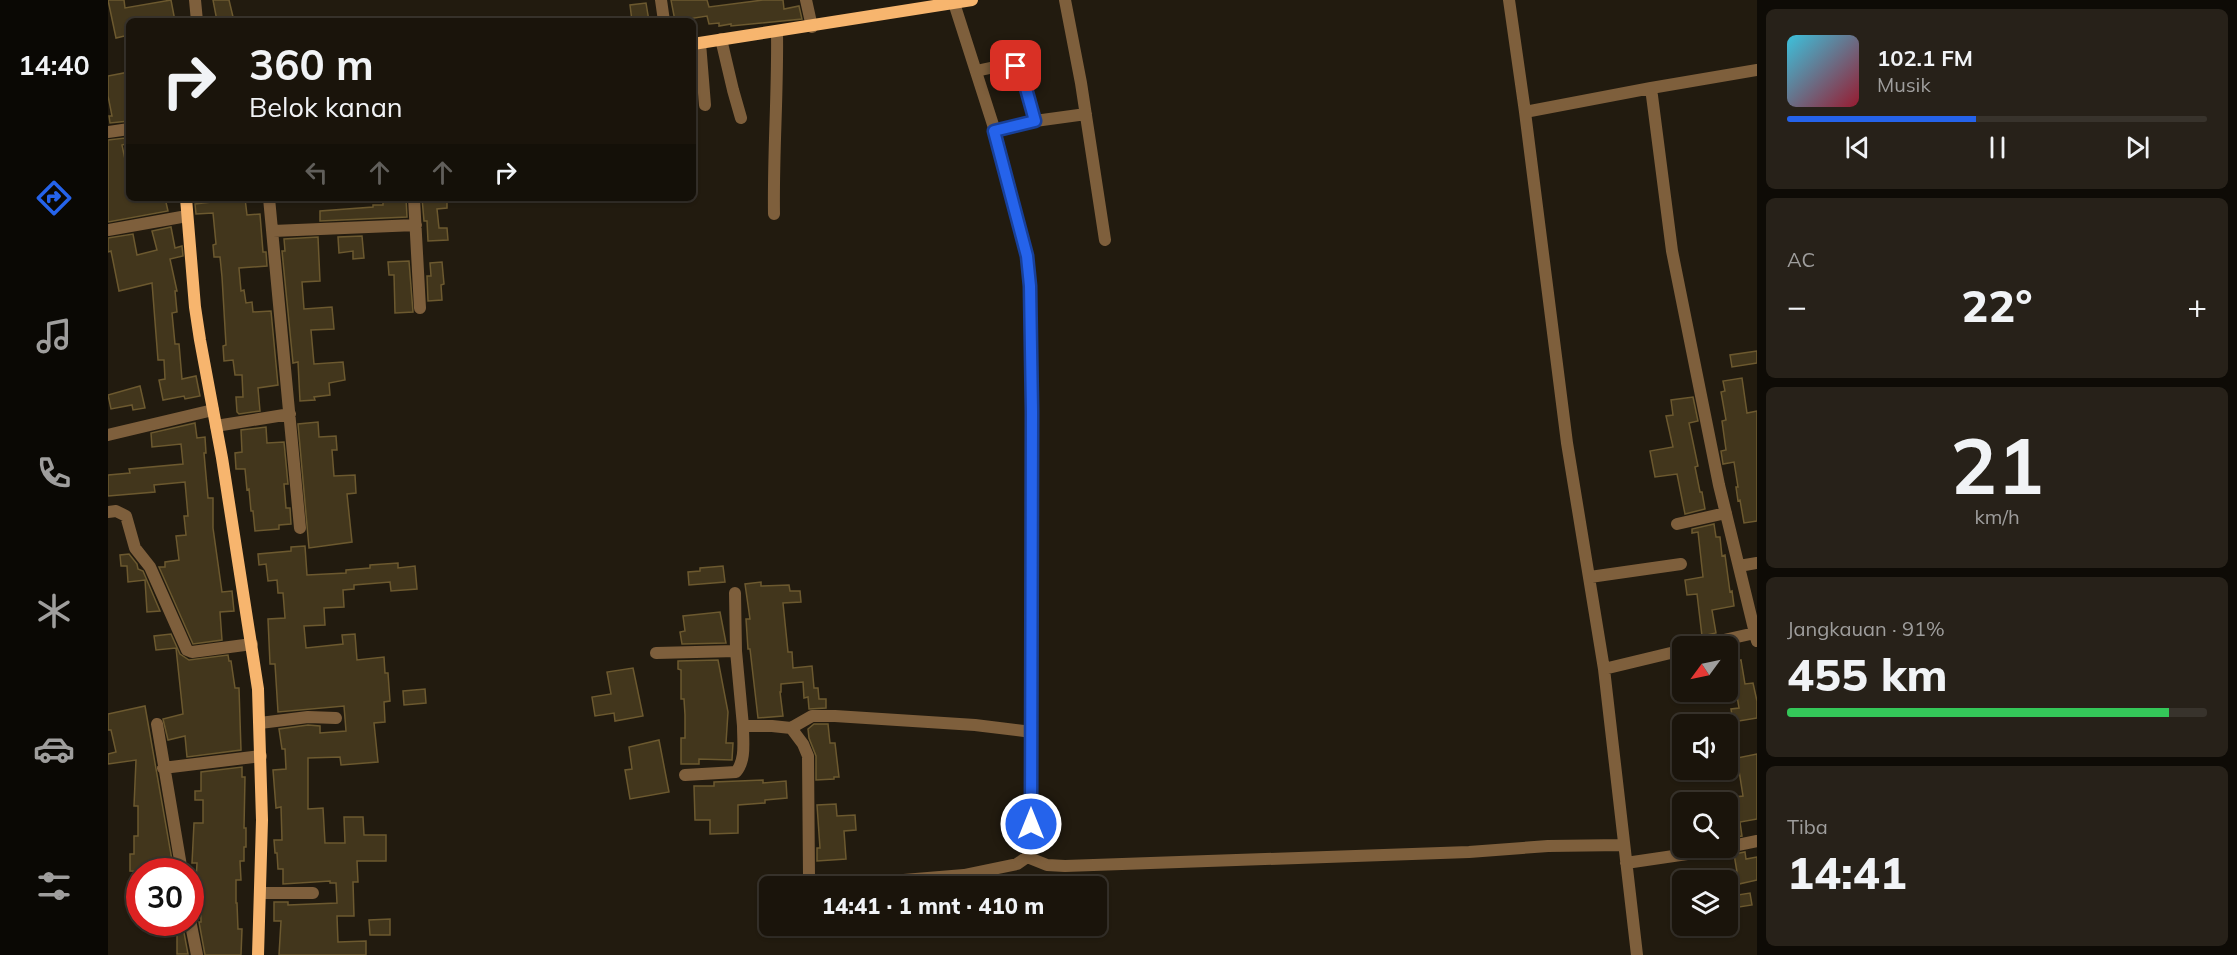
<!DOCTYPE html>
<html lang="id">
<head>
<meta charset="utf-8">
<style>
  :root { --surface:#1a140b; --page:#272119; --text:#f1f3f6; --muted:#9f9e9d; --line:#38332c; --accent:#2563eb }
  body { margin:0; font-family:Mulish,sans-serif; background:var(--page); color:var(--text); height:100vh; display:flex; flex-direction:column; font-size:22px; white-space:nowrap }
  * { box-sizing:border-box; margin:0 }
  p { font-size:20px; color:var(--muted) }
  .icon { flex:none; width:33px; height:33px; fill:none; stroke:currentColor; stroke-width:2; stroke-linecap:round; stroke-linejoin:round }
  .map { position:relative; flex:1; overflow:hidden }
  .sheet { display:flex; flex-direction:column; gap:9px; padding:9px; background:#0e0b06; width:480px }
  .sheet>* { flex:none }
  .banner { position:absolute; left:18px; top:18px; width:570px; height:183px; border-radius:9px; box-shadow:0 2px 4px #0004,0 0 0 2px var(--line); background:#1a140b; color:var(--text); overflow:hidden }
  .needle { width:39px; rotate:237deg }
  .controls { position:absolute; left:1564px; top:636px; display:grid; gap:12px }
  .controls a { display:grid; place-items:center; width:66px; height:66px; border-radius:9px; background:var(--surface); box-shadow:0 2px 4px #0004,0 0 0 2px var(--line); font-size:30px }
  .speed { position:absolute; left:18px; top:858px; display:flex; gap:12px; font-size:30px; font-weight:700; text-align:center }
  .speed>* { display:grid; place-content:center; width:78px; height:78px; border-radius:50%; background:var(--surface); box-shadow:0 2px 4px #0004,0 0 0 2px var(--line); line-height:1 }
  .speed .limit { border:9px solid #d22; background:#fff; color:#111 }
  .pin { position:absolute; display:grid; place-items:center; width:51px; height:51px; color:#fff; margin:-26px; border-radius:12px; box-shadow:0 3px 9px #0006 }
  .me { position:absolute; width:66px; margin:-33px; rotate:0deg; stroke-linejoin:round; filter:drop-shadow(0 0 4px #0008) }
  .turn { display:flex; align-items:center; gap:21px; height:126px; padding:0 24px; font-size:27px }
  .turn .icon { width:78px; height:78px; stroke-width:2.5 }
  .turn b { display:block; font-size:42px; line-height:51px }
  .lanes { display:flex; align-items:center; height:57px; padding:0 24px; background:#0003; justify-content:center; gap:30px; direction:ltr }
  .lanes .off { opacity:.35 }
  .big { font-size:45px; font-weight:800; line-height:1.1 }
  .sheet .widget { flex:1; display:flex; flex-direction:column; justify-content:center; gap:9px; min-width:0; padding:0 21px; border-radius:9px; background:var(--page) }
  .sheet .dial { align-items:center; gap:0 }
  .dial b { font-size:78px; line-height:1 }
  .song { display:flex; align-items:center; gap:18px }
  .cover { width:72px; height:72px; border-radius:9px; background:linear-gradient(135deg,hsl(190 70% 55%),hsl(350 70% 35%)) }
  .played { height:6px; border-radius:3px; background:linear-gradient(90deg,var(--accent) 45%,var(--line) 45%) }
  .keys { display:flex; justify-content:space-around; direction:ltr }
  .heat { display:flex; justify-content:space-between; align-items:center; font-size:33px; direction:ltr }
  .charge { height:9px; border-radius:4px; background:linear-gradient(90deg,#34c759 91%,var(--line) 0) }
  .trip { position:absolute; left:651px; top:876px; width:348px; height:60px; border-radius:9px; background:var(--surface); box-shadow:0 2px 4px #0004,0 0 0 2px var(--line); font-weight:800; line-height:60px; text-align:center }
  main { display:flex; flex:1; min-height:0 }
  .menu { display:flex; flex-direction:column; width:108px; justify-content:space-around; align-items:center; background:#0a0804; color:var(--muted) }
  .menu .icon { width:42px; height:42px }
  .menu .on { color:var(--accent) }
  .menu b { font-size:27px; color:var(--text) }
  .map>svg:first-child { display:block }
  .building { fill:#42361c; stroke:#6c592f; stroke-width:1.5 }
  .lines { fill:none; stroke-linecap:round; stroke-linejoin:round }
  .street { stroke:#7e5f3c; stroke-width:12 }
  .secondary { stroke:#f7b56e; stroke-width:12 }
  .route-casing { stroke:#184099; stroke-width:15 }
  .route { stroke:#2563eb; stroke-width:10 }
</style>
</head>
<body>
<main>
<nav class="menu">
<b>14:40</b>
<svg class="icon on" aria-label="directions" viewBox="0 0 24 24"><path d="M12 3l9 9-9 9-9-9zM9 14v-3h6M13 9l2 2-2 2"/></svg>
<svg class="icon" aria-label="music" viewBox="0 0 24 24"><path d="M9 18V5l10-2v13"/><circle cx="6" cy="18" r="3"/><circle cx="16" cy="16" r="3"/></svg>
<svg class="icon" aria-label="phone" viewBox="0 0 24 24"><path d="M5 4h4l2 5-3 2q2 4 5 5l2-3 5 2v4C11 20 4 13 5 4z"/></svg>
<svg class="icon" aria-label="climate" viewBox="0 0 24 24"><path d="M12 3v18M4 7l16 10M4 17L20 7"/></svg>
<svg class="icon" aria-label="car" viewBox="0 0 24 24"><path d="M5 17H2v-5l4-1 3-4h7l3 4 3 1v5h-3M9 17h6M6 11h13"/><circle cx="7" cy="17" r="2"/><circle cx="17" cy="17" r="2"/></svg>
<svg class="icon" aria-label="filters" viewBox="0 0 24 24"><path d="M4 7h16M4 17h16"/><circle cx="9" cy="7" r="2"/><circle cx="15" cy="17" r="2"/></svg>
</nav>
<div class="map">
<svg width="1649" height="955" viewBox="0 0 1649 955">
  <rect width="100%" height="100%" fill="#221b0f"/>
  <path class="building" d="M0,0H16L17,8L63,0L67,21H21V35L8,38Z
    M105,0H121L126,21H109Z
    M563,0H599L601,7L655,0H675L676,9L691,6L694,19L623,26V24L611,26V23L601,24L599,16L567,21Z
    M538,3L541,21H524L522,5Z
    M21,72V121L2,123L1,116H4L0,96V76Z
    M17,138L18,144L14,145L21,178V198H57L60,211L0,222V140Z
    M137,198L139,215L152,214L155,252H158L159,266L131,268L133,291L136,290L138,303L144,302L145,312L163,311L170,385L150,388L152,411L131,414L129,412L128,397H135L134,375H127L125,360L116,361L115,346L118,345L114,277L112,257H106L105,245L108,244L105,213L88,214L87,204Z
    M275,198H298L299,217L212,221V211L265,207V205H275Z
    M314,198H339V208L329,209L331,228H339L340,240L320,241L319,221H316Z
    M63,227L67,248L74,246L75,256L62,259L69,291H67L69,312L64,313L67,344H71L74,379L88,376L92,396L77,399L76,396L55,400L51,380L57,379L56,360H50L44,283L11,291L3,251L0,252V238L25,234L29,255L49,250L44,231Z
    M254,236L256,258L245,259V251L231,253L230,237Z
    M210,237L212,281L194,282L196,309L224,307L226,329L203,330L206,364L235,362L237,380L221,383L222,395L206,397L207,400L192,401L190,362L185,363L174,251H177L176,239Z
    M301,261L305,312L287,313L286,275H281L280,262Z
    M334,262L336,284L333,285L334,300L320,301L319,276H323L322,263Z
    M1649,351V363L1624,367L1622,355Z
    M1634,378L1639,413L1649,411V521L1636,523L1632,500L1630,501L1628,487H1630L1626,462L1615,464L1613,451L1618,450L1614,421L1618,420L1613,392L1617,391L1615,381Z
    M32,386L37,408L25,410L24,405L3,409L0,395Z
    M1585,397L1590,421L1581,423L1590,466L1587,467L1592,492H1594L1597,509L1577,514L1569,474L1547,477L1542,451L1565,447L1558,416L1565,415L1563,400Z
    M210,422L211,437L228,436L229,450H224L226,476L247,475L248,493L239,494L244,542L201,548L190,424Z
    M87,423L89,438L97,437L98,453H96L100,498H105V528L114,592L124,591L126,611L112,612L114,640L85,644L51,567H57V562L71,560L68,536L78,535L76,516H80L77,482L46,485L47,492L0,496V475L22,473L21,469L75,464L73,444L44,447L43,433Z
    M158,427L159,443L176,442L180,484H176L178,508H182L183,524L171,525V529L147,531L145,511H143L141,489L139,490L137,469H128L127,453L134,452L133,430Z
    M1606,524L1608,537H1612L1614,556L1617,555L1622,592L1624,591L1626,606L1604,610L1608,633L1594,636L1589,594L1579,595L1577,580L1595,577L1590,532L1584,533V529Z
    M197,546L199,575L238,573V570L262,568V565L290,563V568L307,566L309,589L283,591L282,582L246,585V589L235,590L236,607L216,608L217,625L196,626L198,648L235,644L234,635L247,634L249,660L276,657L277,673H280L282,701L276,702L277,722L266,723L270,762L233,765L232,757L200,758V809L215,808L217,843H237L236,817H255L256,835H278V861H249L250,882H245L246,916H229L230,942L258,941V955H171L173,921H166V902H180V905L229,903L228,883H222V881L175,884V869H170L169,853H167L166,840H174L173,807L168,808L165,770L178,769L177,749H174L171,729L200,725L212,726V733L238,731L236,706L170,712L167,664H162L160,619L177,618L175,593H170L169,580L160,581L158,564L151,565L150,554L183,551V547Z
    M21,554L29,564L30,569L35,571L52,611L39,612L37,580L20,582L19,566H13L12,555Z
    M615,566L617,582L581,585L580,572L592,571V568Z
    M653,582V586L681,585L682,591H692L693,602L675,603L680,652H684L685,668L704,666L706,688H710L711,699H718V708L701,709L700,697L696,698L695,682L673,684V692H672L675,716L650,718L642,649H640L638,619H642L637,584Z
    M612,612L618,643L574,644L572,632L577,631L575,616Z
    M63,634L72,654L81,660L120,655L121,661H123L127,688H131L133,750L79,757L77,736L60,740L55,719L75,714L68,648L48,650L46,636Z
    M610,660L620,712L618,743H625L624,760L591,759V764H573V738H577V715L576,699H573V670L570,669V661Z
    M1633,660L1637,684L1645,683L1649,701V718L1625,722L1623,709L1631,708L1626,678L1620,679V663Z
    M525,668L535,716L507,721L506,713L487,716L484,697L503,694L499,672Z
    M317,689L318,703L296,705L295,691Z
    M37,706L64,860V872L22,871V854H26V836H30V806H26L28,760L0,764V754L8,752L3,730H0V714Z
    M706,724H720L722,743H727L731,777H726V779L708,780V756L701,738L700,729Z
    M551,740L561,792L522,799L517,770L524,769L521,747Z
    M1649,754V819L1632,822L1634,836L1621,838L1620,823L1631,821L1627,797L1635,796L1629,758Z
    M134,767V777H137L136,828H138V847H136V861H132L133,880H128V903H129L130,929H134L133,955H97L91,922H93L92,881H88L89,863H84L86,823H95V800H87V791H93V772Z
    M655,780V783L678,781L679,798L657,800V803L630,805V833L602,834V820H587L586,786H606V782Z
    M728,804L729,816L747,815L748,830L736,831L738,859L709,861V848H712L709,805Z
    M1637,852L1638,859L1649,857V880L1631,884L1626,854Z
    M1642,893L1644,905L1625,908L1623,896Z
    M282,919V935H262L261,920Z
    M69,922H74L80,954H69Z"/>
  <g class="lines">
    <path class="street" d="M87,0L89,21
      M553,0L556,21
      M698,0L704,27
      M957,0L973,83L997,240
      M1401,0L1417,112L1543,88L1564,251L1611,485L1649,641
      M613,39L625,90L633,118
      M592,43L597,105
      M868,71L896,65L910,67L914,74L927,121
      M1543,88L1649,70
      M1417,112L1459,443L1496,669L1529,955
      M887,131L927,121L978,114
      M0,132L21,129
      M161,198L192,528
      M306,198L312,308
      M666,214C665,153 670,92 669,31
      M0,230L79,216
      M165,231L308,225
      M108,426L182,414
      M0,435L105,410
      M0,512L8,511L18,516L27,548L42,567L79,650L84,652L144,644
      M1569,524L1618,513
      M1631,566L1649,563
      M1482,577L1573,564
      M627,593L628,651L635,726H664L683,728L695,744L700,756L701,876L702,882L706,886
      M1589,646L1647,633
      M548,653L628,651
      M1496,669L1575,650
      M152,723L200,717L228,718
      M49,724L74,872
      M683,728L704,716H727L867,725L924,732
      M55,768L153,756
      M577,775L628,772C638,760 635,742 635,726
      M1620,847L1649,841
      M919,857L939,865L957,866L1361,852L1440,846L1516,845
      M1518,863L1620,848
      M723,886L856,875L909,864L919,857L923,847L924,413L922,286L919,256L905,200L887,131L846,3
      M152,893H205
      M82,920L89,955"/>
    <path class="secondary" d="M585,44L864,0
      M78,198L87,307L92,340L114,458L150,689L154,820L150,955"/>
  </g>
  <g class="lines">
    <g class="route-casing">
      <path id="route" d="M908,66L914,74L927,121L886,131L919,256L922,286L924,412L923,824"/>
    </g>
    <use href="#route" class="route"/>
  </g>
</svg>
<div class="controls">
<a><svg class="needle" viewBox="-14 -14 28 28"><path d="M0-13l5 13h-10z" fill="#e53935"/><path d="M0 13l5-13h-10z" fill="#9f9e9d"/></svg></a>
<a><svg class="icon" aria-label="sound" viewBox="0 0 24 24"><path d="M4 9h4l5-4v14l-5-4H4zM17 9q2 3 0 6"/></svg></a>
<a><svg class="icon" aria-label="search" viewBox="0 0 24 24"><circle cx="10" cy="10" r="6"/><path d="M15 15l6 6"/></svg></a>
<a><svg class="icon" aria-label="layers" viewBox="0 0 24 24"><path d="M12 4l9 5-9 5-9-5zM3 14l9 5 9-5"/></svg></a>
</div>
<div class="speed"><div class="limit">30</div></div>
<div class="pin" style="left:908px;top:66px;background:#d93025"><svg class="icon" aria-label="arrive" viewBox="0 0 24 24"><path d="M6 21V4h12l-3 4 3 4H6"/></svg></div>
<svg class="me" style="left:923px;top:824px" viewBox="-20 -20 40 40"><circle r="17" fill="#2563eb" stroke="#fff" stroke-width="3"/><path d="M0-11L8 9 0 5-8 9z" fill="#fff"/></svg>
<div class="trip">14:41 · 1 mnt · 410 m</div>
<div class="banner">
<div class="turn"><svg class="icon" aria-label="right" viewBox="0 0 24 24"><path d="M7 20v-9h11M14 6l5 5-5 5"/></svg><div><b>360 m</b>Belok kanan</div></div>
<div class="lanes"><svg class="icon off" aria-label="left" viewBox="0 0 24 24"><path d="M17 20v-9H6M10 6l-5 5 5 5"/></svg><svg class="icon off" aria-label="ahead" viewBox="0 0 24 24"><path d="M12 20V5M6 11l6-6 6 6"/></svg><svg class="icon off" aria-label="ahead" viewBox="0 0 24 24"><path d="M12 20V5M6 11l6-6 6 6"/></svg><svg class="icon" aria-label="right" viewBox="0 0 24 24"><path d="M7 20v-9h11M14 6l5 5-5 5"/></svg></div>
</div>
</div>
<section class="sheet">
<div class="widget">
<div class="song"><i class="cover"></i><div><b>102.1 FM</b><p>Musik</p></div></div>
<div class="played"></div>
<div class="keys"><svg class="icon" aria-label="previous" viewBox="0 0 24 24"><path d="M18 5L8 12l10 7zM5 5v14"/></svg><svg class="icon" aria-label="pause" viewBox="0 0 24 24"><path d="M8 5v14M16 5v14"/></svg><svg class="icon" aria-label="next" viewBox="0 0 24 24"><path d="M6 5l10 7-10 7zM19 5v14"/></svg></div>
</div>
<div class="widget"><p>AC</p>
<div class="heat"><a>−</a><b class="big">22°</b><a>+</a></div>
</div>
<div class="widget dial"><b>21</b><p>km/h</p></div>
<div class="widget"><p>Jangkauan · 91%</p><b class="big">455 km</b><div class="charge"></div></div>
<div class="widget"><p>Tiba</p><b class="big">14:41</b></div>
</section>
</main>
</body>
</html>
